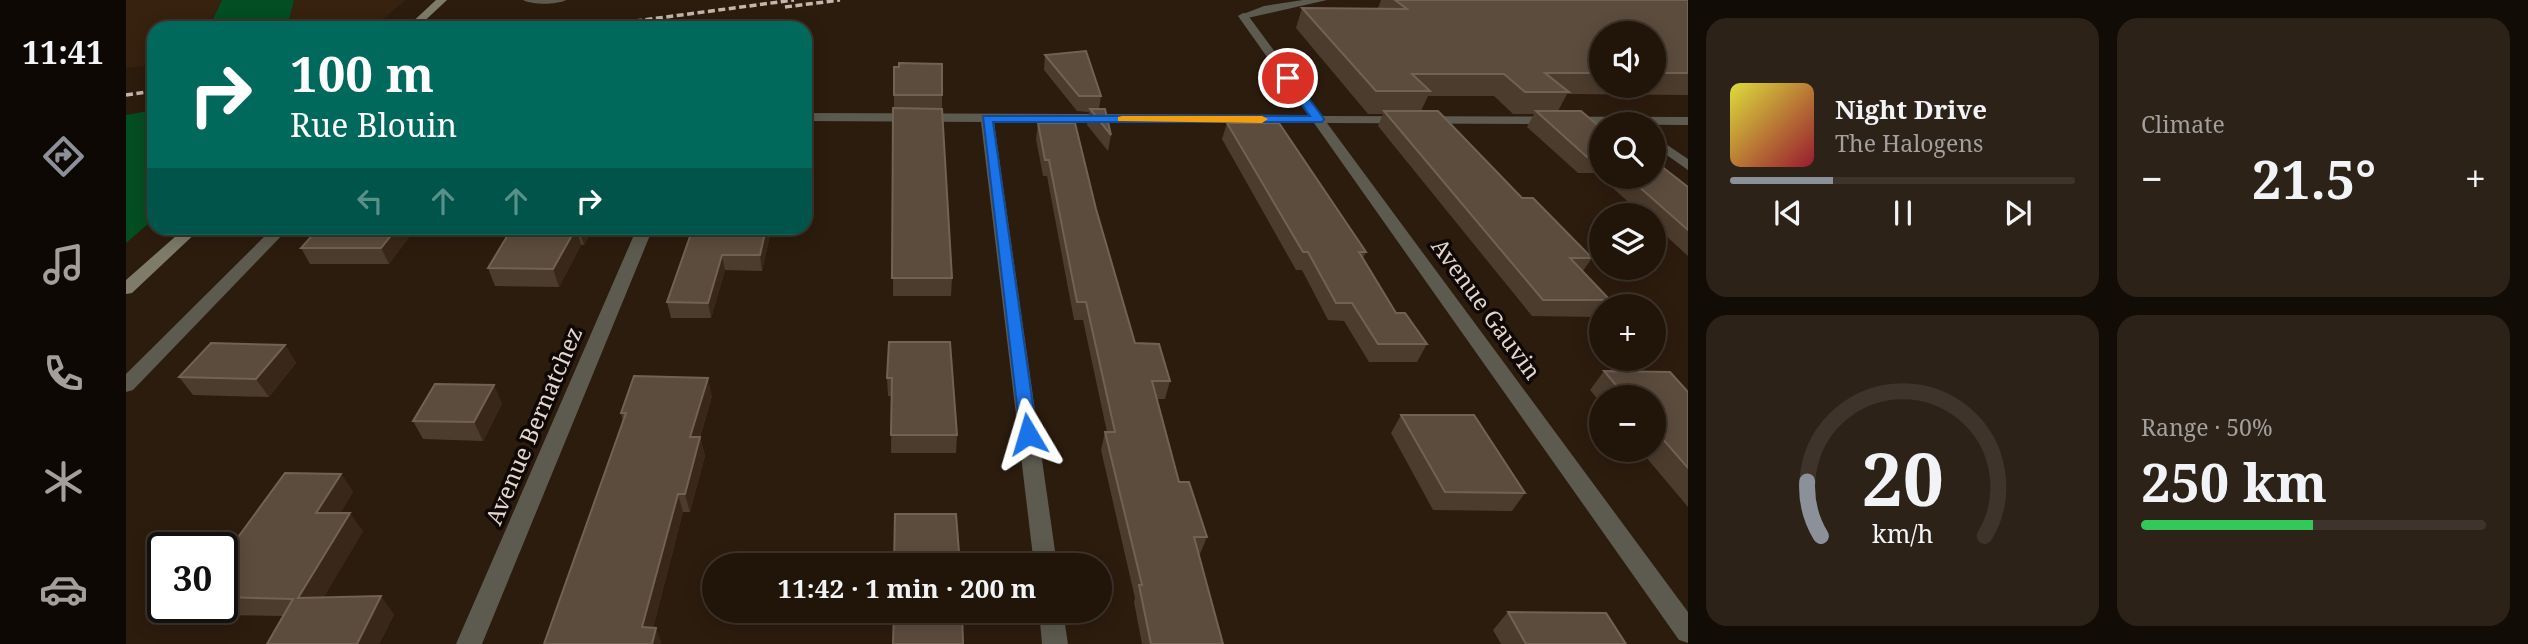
<!DOCTYPE html>
<html lang="en">
<head>
<meta charset="utf-8">
<style>
  :root { --surface:#21150a; --page:#2d2218; --text:#f1f3f6; --muted:#a29f9c; --line:#3e342b; --accent:#8c9099 }
  body { margin:0; font-family:"Noto Serif",serif; background:var(--page); color:var(--text); height:100vh; display:flex; flex-direction:column; font-size:26px; white-space:nowrap }
  * { box-sizing:border-box; margin:0 }
  p { font-size:23px; color:var(--muted) }
  .icon { flex:none; width:38px; height:38px; fill:none; stroke:currentColor; stroke-width:2; stroke-linecap:round; stroke-linejoin:round }
  .map { position:relative; flex:1; overflow:hidden }
  .details { display:flex; flex-direction:column; gap:18px; padding:18px; background:#120c06; width:840px }
  .details>* { flex:none }
  .banner { position:absolute; left:21px; top:21px; width:665px; height:214px; border-radius:21px; box-shadow:0 4px 18px #0003,0 0 0 2px var(--line); background:#00695c; color:#fff; overflow:hidden }
  .tools { position:absolute; left:1463px; top:21px; display:grid; gap:14px }
  .tools a { display:grid; place-items:center; width:77px; height:77px; border-radius:50%; background:var(--surface); box-shadow:0 4px 18px #0003,0 0 0 2px var(--line); font-size:35px }
  .speed { position:absolute; left:21px; top:532px; display:flex; gap:14px; font-size:35px; font-weight:700; text-align:center }
  .speed>* { display:grid; place-content:center; width:91px; height:91px; border-radius:50%; background:var(--surface); box-shadow:0 4px 18px #0003,0 0 0 2px var(--line); line-height:1 }
  .speed .limit { border:4px solid #111; border-radius:10px; background:#fff; color:#111 }
  .pin { position:absolute; display:grid; place-items:center; width:60px; height:60px; color:#fff; margin:-30px; border:4px solid #fff; border-radius:50%; box-shadow:0 2px 7px #0007 }
  .me { position:absolute; width:77px; margin:-38px; rotate:353deg; stroke-linejoin:round; filter:drop-shadow(0 0 5px #0008) }
  .turn { display:flex; align-items:center; gap:24px; height:147px; padding:0 28px; font-size:32px }
  .turn .icon { width:91px; height:91px; stroke-width:2.5 }
  .turn b { display:block; font-size:49px; line-height:60px }
  .lanes { display:flex; align-items:center; height:66px; padding:0 28px; background:#0003; justify-content:center; gap:35px; direction:ltr }
  .lanes .off { opacity:.35 }
  .big { font-size:52px; font-weight:700; line-height:1.1 }
  .details .widget { flex:1; display:flex; flex-direction:column; justify-content:center; gap:10px; min-width:0; padding:0 24px; border-radius:21px; background:var(--page) }
  .details .dial { align-items:center; gap:0 }
  .dial svg { height:182px; overflow:visible; fill:none; stroke:var(--line); stroke-width:7; stroke-linecap:round; text-anchor:middle }
  .dial text { fill:var(--text); stroke:none }
  .song { display:flex; align-items:center; gap:21px }
  .cover { width:84px; height:84px; border-radius:10px; background:linear-gradient(135deg,hsl(60 70% 55%),hsl(350 70% 35%)) }
  .played { height:7px; border-radius:4px; background:linear-gradient(90deg,var(--accent) 30%,var(--line) 30%) }
  .keys { display:flex; justify-content:space-around; direction:ltr }
  .heat { display:flex; justify-content:space-between; align-items:center; font-size:38px; direction:ltr }
  .charge { height:10px; border-radius:5px; background:linear-gradient(90deg,#34c759 50%,var(--line) 0) }
  .details .tiles { flex:1; display:grid; gap:18px; grid-template-columns:repeat(2,1fr) }
  .trip { position:absolute; left:576px; top:553px; width:410px; height:70px; border-radius:35px; background:var(--surface); box-shadow:0 4px 18px #0003,0 0 0 2px var(--line); font-weight:700; line-height:70px; text-align:center }
  main { display:flex; flex:1; min-height:0 }
  .tab-bar { display:flex; flex-direction:column; width:126px; justify-content:space-around; align-items:center; background:#0d0804; color:var(--muted) }
  .tab-bar .icon { width:49px; height:49px }
  .tab-bar .on { color:var(--accent) }
  .tab-bar b { font-size:32px; color:var(--text) }
  .map>svg:first-child { display:block }
  .built { fill:#37210f }
  .green { fill:#044e24 }
  .lines { fill:none; stroke-linecap:round; stroke-linejoin:round }
  .service { fill:#5d5a50; fill-rule:evenodd }
  .minor { fill:#5d5a50; fill-rule:evenodd }
  .secondary { fill:#7f7b6b; fill-rule:evenodd }
  .rail { stroke:#c3b6ad; stroke-width:3.5; stroke-dasharray:7 3.5; stroke-linecap:butt }
  .wall { fill:#4c3c2d; fill-rule:evenodd }
  .shaded-wall { fill:#392819 }
  .building { fill:#5c4c3e; stroke:#716255; stroke-width:2 }
  .route { fill:#1a73e8; stroke:#114b97; stroke-width:2 }
  .slow { fill:#f59e0b }
  .labels { text-anchor:middle; stroke-width:7; stroke-linejoin:round; paint-order:stroke }
  .street-label { font-size:23px; fill:#e2d6ce; stroke:#0f0804 }
</style>
</head>
<body>
<main>
<nav class="tab-bar">
<b>11:41</b>
<svg class="icon on" aria-label="directions" viewBox="0 0 24 24"><path d="M12 3l9 9-9 9-9-9zM9 14v-3h6M13 9l2 2-2 2"/></svg>
<svg class="icon" aria-label="music" viewBox="0 0 24 24"><path d="M9 18V5l10-2v13"/><circle cx="6" cy="18" r="3"/><circle cx="16" cy="16" r="3"/></svg>
<svg class="icon" aria-label="phone" viewBox="0 0 24 24"><path d="M5 4h4l2 5-3 2q2 4 5 5l2-3 5 2v4C11 20 4 13 5 4z"/></svg>
<svg class="icon" aria-label="climate" viewBox="0 0 24 24"><path d="M12 3v18M4 7l16 10M4 17L20 7"/></svg>
<svg class="icon" aria-label="car" viewBox="0 0 24 24"><path d="M5 17H2v-5l4-1 3-4h7l3 4 3 1v5h-3M9 17h6M6 11h13"/><circle cx="7" cy="17" r="2"/><circle cx="17" cy="17" r="2"/></svg>
</nav>
<div class="map">
<svg width="1562" height="644" viewBox="0 0 1562 644">
  <rect width="100%" height="100%" fill="#2c1c0e"/>
  <path class="built" d="M0,0H96L83,28H28V65L0,68Z
    M168,0H280L246,28H161Z"/>
  <path class="green" d="M96,0H168L161,28H83Z
    M28,110V219L0,243V115Z"/>
  <g class="lines">
    <path class="service" d="M1177,0H1201L1117,19L1112,16L1138,6Z"/>
    <path class="minor" d="M397,0H440C430,5 407,5 397,0Z
      M1117,13L1121,14L1196,116L1562,117V125L1201,123L1562,612V643L1553,640L1188,123L868,122L931,565H908L855,122L679,121V113L1182,115L1112,16Z
      M1528,136L1562,159V170L1528,146Z
      M147,228H163L7,390L0,392V374Z
      M511,228H527L356,644H330Z
      M913,611H937L942,644H916Z"/>
    <path class="secondary" d="M310,0H321L291,28H280Z
      M59,228H75L6,293L0,294V280Z"/>
    <path class="rail" d="M659,7L714,0
      M457,28L668,0
      M0,95L28,91"/>
  </g>
  <path class="wall" d="M1255,0H1562V95L1441,94L1432,111L1475,128V173H1452L1401,127L1408,114H1387L1368,96H1302L1295,111L1466,258L1457,271L1484,300L1480,306H1475V313L1472,317L1406,316L1252,126L1257,114H1242L1170,28L1176,8H1252ZM1475,33H1528V86H1475Z
    M919,55L975,96L973,109L985,135L982,151L961,125L963,112L951,111L918,70Z
    M816,64V109L826,278L825,296H767L768,95Z
    M912,123L970,209L1009,343L1044,381L1039,399H1031L1053,482L1081,537L1074,554H1073L1097,644H1016L1008,602L1009,598L975,450L979,432H981L957,320H948L921,176H917L910,139Z
    M1101,123L1240,252L1237,258L1270,313L1301,344L1291,362H1243L1218,321L1202,320L1176,270H1170L1096,139Z
    M1482,177H1528L1562,187V256L1528,225V215H1517L1479,181Z
    M386,228H467L458,245H455L433,287L369,286L362,268Z
    M567,228L644,235L636,271L599,270L585,318H545L541,302Z
    M289,229L263,264H184L175,248Z
    M824,342L831,435L830,453H765L766,396H762L761,378Z
    M159,345L170,363L143,397L67,395L53,377Z
    M1478,371L1562,392V507L1514,450H1528V397H1475V403L1464,390Z
    M586,396L574,437L579,456L564,512H557L527,628L418,644L497,421L495,413Z
    M376,403L357,441L297,439L287,421Z
    M1275,415L1399,493L1386,511L1307,510L1265,433Z
    M215,474L227,492L214,513L237,531L197,598L268,614L253,644H141L157,616L86,615L79,607H96V559Z
    M1382,612L1500,644H1375L1367,630Z"/>
  <path class="shaded-wall" d="M271,228H288L289,229L263,264L255,248Z
    M450,228L455,245L433,287L427,269Z
    M453,228H467L458,245Z
    M640,228H643L644,235L636,271L634,255Z
    M596,255L599,270L585,318L582,303Z
    M159,345L170,363L143,397L130,379Z
    M582,378L586,396L568,455L564,437Z
    M368,385L376,403L357,441L348,422Z
    M574,437L579,456L564,512L559,494Z
    M215,474L227,492L204,531L190,513Z
    M552,494L557,512L523,644L516,627Z
    M224,513L237,531L187,616L172,598Z
    M255,596L268,614L253,644H231Z
    M530,628L536,644H526Z"/>
  <path class="building" d="M1269,0H1562V73H1528V33H1475V73H1419L1443,92H1399L1378,74H1286L1304,91H1250L1176,8L1281,9Z
    M960,51L975,96H953L919,55Z
    M773,63L816,64V95H768V67H773Z
    M767,108L816,109L826,278H766Z
    M964,109H979L985,135Z
    M1258,111H1312L1396,198H1407L1466,258H1444L1484,300H1417Z
    M1410,111H1455L1475,128V157H1461Z
    M912,123H949L970,209L1009,343L1033,344L1044,381H1026L1053,482H1063L1081,537H1068L1097,644H1025L1013,585H1016L979,432H989L960,302H951L923,160H919Z
    M1101,123H1153L1240,252H1233L1270,313H1279L1301,344H1252L1226,303H1210L1182,252H1177Z
    M1528,166H1535L1562,187V230L1502,177H1528Z
    M193,228H271L255,248H175Z
    M386,228H453H450L427,269L362,268Z
    M567,228H640L634,255H596L582,303L541,302Z
    M763,342H824L831,435H765L766,378H761Z
    M85,343L159,345L130,379L53,377Z
    M1478,371L1544,372L1562,392V468L1528,429V397H1500Z
    M508,376L582,378L564,437H574L559,494H552L516,627L530,628L526,644H418L500,413H495Z
    M309,384L368,385L348,422L287,421Z
    M1275,415H1348L1399,493L1319,492Z
    M159,473L215,474L190,513H224L172,598L255,596L231,644H141L167,599L96,597V559Z
    M769,514H830L834,565H768Z
    M768,611H836L837,644H767Z
    M1382,612L1480,613L1500,644H1400Z"/>
  <path class="route" d="M1158,76H1166L1198,119L1196,122H867L911,434L902,441L895,439L857,116H1184L1157,78Z"/>
  <path class="slow" d="M996,116H1136L1142,119L1136,123L992,121V117Z"/>
  <g class="labels">
    <g class="street-label">
      <text transform="translate(1360 309) rotate(54)" y="8">Avenue Gauvin</text>
      <text transform="translate(408 426) rotate(-67)" y="8">Avenue Bernatchez</text>
    </g>
  </g>
</svg>
<div class="tools">
<a><svg class="icon" aria-label="sound" viewBox="0 0 24 24"><path d="M4 9h4l5-4v14l-5-4H4zM17 9q2 3 0 6"/></svg></a>
<a><svg class="icon" aria-label="search" viewBox="0 0 24 24"><circle cx="10" cy="10" r="6"/><path d="M15 15l6 6"/></svg></a>
<a><svg class="icon" aria-label="layers" viewBox="0 0 24 24"><path d="M12 4l9 5-9 5-9-5zM3 14l9 5 9-5"/></svg></a>
<a>+</a>
<a>−</a>
</div>
<div class="speed"><div class="limit">30</div></div>
<div class="pin" style="left:1162px;top:78px;background:#d93025"><svg class="icon" aria-label="arrive" viewBox="0 0 24 24"><path d="M6 21V4h12l-3 4 3 4H6"/></svg></div>
<svg class="me" style="left:902px;top:434px" viewBox="-20 -20 40 40"><path d="M0-17L14 15 0 8-14 15z" fill="#1a73e8" stroke="#fff" stroke-width="4"/></svg>
<div class="trip">11:42 · 1 min · 200 m</div>
<div class="banner">
<div class="turn"><svg class="icon" aria-label="right" viewBox="0 0 24 24"><path d="M7 20v-9h11M14 6l5 5-5 5"/></svg><div><b>100 m</b>Rue Blouin</div></div>
<div class="lanes"><svg class="icon off" aria-label="left" viewBox="0 0 24 24"><path d="M17 20v-9H6M10 6l-5 5 5 5"/></svg><svg class="icon off" aria-label="ahead" viewBox="0 0 24 24"><path d="M12 20V5M6 11l6-6 6 6"/></svg><svg class="icon off" aria-label="ahead" viewBox="0 0 24 24"><path d="M12 20V5M6 11l6-6 6 6"/></svg><svg class="icon" aria-label="right" viewBox="0 0 24 24"><path d="M7 20v-9h11M14 6l5 5-5 5"/></svg></div>
</div>
</div>
<section class="details">
<div class="tiles">
<div class="widget">
<div class="song"><i class="cover"></i><div><b>Night Drive</b><p>The Halogens</p></div></div>
<div class="played"></div>
<div class="keys"><svg class="icon" aria-label="previous" viewBox="0 0 24 24"><path d="M18 5L8 12l10 7zM5 5v14"/></svg><svg class="icon" aria-label="pause" viewBox="0 0 24 24"><path d="M8 5v14M16 5v14"/></svg><svg class="icon" aria-label="next" viewBox="0 0 24 24"><path d="M6 5l10 7-10 7zM19 5v14"/></svg></div>
</div>
<div class="widget"><p>Climate</p>
<div class="heat"><a>−</a><b class="big">21.5°</b><a>+</a></div>
</div>
<div class="widget dial"><svg viewBox="0 0 100 80">
<path d="M14 69A42 42 0 1 1 86 69"/>
<path d="M14 69A42 42 0 0 1 8 45" stroke="#8c9099"/>
<text x="50" y="56" font-size="32" font-weight="700">20</text>
<text x="50" y="72" font-size="11">km/h</text>
</svg></div>
<div class="widget"><p>Range · 50%</p><b class="big">250 km</b><div class="charge"></div></div>
</div>
</section>
</main>
</body>
</html>
